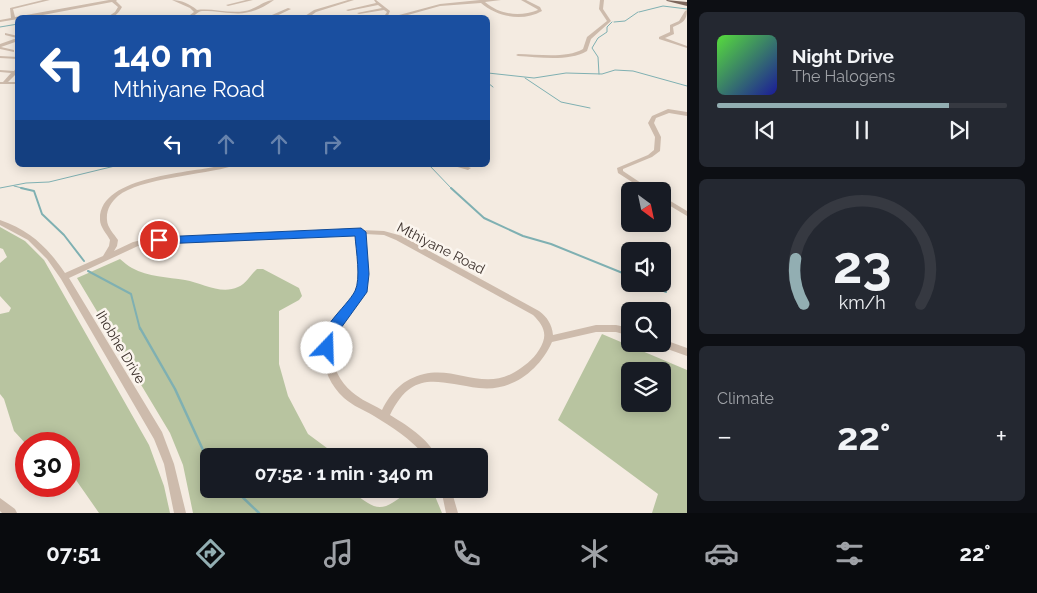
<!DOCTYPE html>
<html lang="en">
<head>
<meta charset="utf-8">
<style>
  :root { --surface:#171b24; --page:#242831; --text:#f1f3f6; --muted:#9ea1a6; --line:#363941; --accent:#92aeb2 }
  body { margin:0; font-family:Raleway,sans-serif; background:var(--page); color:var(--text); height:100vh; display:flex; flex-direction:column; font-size:19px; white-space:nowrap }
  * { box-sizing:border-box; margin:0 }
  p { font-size:16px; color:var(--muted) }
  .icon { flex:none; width:28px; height:28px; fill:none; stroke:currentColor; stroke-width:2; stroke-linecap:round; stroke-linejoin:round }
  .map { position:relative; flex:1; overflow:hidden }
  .sheet { display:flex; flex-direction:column; gap:12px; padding:12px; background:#0d0f14; width:350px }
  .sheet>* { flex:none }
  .banner { position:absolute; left:15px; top:15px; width:475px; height:152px; border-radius:8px; box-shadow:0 2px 12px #0003; background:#1a4fa0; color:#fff; overflow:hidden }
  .needle { width:32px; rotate:147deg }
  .buttons { position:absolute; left:621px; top:182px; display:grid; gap:10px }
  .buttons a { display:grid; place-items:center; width:50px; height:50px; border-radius:8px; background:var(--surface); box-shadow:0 2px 12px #0003; font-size:25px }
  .speed { position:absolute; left:15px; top:432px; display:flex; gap:10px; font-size:25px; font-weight:700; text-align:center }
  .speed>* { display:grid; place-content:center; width:65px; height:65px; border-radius:50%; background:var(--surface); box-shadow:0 2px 12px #0003; line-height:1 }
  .speed .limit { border:8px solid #d22; background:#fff; color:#111 }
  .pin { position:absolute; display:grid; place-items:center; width:42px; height:42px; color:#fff; margin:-21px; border:2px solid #fff; border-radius:50%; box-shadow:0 1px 5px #0007 }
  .me { position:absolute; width:55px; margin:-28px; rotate:21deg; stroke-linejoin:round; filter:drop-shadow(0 0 4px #0008) }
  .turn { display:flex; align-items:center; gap:18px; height:105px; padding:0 15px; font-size:22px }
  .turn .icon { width:65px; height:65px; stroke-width:2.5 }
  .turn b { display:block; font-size:35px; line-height:42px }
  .lanes { display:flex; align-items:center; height:48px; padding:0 15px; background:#0003; justify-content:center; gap:25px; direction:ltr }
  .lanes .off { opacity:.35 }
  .big { font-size:38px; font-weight:700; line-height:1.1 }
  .sheet .card { flex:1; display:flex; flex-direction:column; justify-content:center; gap:8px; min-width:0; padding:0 18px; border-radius:8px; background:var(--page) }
  .sheet .dial { align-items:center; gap:0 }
  .dial svg { height:130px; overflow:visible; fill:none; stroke:var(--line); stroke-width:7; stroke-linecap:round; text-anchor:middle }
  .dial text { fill:var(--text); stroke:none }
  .song { display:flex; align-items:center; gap:15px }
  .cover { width:60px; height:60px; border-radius:8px; background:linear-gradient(135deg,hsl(110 70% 55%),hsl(240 70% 35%)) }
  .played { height:5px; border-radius:2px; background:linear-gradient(90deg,var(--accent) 80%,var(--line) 80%) }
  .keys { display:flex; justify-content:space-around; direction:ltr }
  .heat { display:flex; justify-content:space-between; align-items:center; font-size:28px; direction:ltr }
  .trip { position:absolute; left:200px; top:448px; width:288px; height:50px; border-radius:8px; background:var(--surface); box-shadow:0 2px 12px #0003; font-weight:700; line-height:50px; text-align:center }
  .menu { display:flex; height:80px; justify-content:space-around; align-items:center; background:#090b0e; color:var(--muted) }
  .menu .icon { width:35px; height:35px }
  .menu .active { color:var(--accent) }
  .menu b { font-size:22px; color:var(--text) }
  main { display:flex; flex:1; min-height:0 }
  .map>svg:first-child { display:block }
  .green { fill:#b8c4a0; fill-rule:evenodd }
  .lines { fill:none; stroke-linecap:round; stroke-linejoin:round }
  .stream-far2 { stroke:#7fb0b2; stroke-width:1 }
  .stream-far1 { stroke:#7fb0b2; stroke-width:2 }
  .stream { stroke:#7fb0b2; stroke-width:2.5 }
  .minor { fill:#cdbbac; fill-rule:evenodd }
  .major { fill:#7d675c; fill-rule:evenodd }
  .route { fill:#1a73e8; stroke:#114b97 }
  .labels { text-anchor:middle; stroke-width:5; stroke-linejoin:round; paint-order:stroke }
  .street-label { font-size:14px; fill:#3b302b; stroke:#fbf5ee }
</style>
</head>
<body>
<main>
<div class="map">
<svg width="687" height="513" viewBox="0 0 687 513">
  <rect width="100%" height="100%" fill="#f4ebe1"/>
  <path class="green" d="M0,227L25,241L44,260L149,445L164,486L170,513H99L76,480L69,475V444H26L14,431L4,399L0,394V314L9,312L11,308L0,296V263L7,257L3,249L0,248Z
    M120,259C124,262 128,266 132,268C148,277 168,277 185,280C202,283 221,295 238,287C246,284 250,275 257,269H263L299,288L302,296L299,300L279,311V364L288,396L308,434L331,451L334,456H209V489H349C379,513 381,513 411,489H432L442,513H193L183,465L170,433L77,278Z
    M602,334L687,370V513H652L658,494L558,420ZM662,371V404H630V371Z"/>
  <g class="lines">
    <path class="stream-far2" d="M639,12L663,6L687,9
      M47,18L54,17
      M614,22L625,21L638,12
      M0,27L18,24
      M488,73L534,78L566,73L602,74L615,70L633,71L687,86
      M599,74L598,57L592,48L598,38L607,32V27L612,22
      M525,78L561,102L590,108
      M488,83L493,87
      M429,165L452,189
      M14,186L26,189
      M0,188L26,183L49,182L119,165"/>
    <path class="stream-far1" d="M21,188L34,191L42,214L64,235L84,261
      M451,188L484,218L523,236L551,244L630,276
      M88,271L131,294L140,329
      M648,284L666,292"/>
    <path class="stream" d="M140,328L175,389L209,463
      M234,489L259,513"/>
    <path class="minor" d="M43,0H50L13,9L15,17L109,0H117L116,1L122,7C118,14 114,18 106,18L115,12L118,7L112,2L27,18H18V19L0,22V20L11,18L10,8Z
      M172,0C181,0 190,4 197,10C213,8 229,14 245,11C255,10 264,0 274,0C244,21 234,11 202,11C196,12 194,18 186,18L194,12L190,8Z
      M246,0H253L228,6L226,5Z
      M348,0H354L316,12L308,18H302L314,10Z
      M374,0H376L390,11L387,18H383L387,12L384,10L359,14L357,13L382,8L378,5L348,11L346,10L376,3Z
      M480,0H501L485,2C500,15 520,17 538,10L537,9L521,0H526L540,7L542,11C523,22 497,17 481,3L440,6L397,18H388L440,4Z
      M600,0H604L603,9L611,21L591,39L587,51C568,62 539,57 518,56L516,55L518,54C537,54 566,59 583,49L587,37L607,21L599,9Z
      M288,8L291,9L272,18H265Z
      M687,10C687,21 682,23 673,27L674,34L665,38L687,46V48L659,39V37L670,32V25L679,21L685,11Z
      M410,15L444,17L446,18L409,17L408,16Z
      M5,33L18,36V41L1,47L14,50V52L0,49V44L17,38L5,35Z
      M0,56L18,57V59L0,58Z
      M16,68H18V72L8,82H18V84H0V82H3L11,73L0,72V70L14,71Z
      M668,109L687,112V116L669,113L656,118L654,123L661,137L660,151L652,157L623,169V171L653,191H646L618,173L617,168L648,155L654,150L655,137L648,123L652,116Z
      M224,165H234L233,166C203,175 140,178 118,196C111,202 106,210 107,220C107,227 114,234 118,240L117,246L114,251L133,242L146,239L361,230L384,231L402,236L539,311C547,317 552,324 553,335L596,325H616L630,328V336L616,332H596L552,342C539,371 511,392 479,388C438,383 413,368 390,415C405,424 429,439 436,456H425C411,439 392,427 374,416C364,410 353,406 344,398C321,377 316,344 335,319C343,309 355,301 358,288C363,271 357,252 357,235L146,245L138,246L69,278L162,432L174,464L186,513H174L164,464L154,439L61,279L47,259L28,240L0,225V220C31,231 47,247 65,273L103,256L109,246L110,240C107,234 100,227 100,220C98,175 193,173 224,165ZM365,234L384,235L396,240L533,315C541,323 547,331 543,342C539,353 530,362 521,368C486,394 459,366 424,374C403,379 391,392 382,410C372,404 361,400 352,392C333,376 325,348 340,326C348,313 362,304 366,288C371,271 363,251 365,234Z
      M453,165H463L471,168L468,170L454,166Z
      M662,196L687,211V216L662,201Z
      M662,339L687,348V356L659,346L658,344H662Z
      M441,489H451L458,513H446Z
      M0,498L15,509L17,513H2L0,511Z"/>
    <path class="major" d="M666,0L687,2V6L667,1Z"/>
  </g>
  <path class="route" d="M361,228L366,232L369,274L367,292L341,328L332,352L327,354L322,352C313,332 347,307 355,291C361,279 356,250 355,236L159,244L154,240L159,237Z"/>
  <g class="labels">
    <g class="street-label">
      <text transform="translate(441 248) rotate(27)" y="5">Mthiyane Road</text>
      <text transform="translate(121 347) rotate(59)" y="5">Ihobhe Drive</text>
    </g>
  </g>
</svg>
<div class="buttons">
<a><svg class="needle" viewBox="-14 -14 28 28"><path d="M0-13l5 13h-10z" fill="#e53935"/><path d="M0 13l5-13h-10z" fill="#9ea1a6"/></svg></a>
<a><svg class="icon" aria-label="sound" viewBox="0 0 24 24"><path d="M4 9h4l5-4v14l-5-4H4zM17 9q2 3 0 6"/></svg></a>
<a><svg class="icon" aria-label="search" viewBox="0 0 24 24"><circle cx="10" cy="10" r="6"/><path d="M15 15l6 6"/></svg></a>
<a><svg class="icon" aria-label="layers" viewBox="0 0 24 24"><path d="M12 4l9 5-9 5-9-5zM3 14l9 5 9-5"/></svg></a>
</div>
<div class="speed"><div class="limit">30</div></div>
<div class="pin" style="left:159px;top:240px;background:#d93025"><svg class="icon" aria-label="arrive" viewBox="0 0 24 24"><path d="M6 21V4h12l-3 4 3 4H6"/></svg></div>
<svg class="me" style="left:327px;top:348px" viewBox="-20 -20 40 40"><circle r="19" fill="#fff"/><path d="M0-13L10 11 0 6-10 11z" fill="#1a73e8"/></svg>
<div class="trip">07:52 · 1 min · 340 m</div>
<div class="banner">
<div class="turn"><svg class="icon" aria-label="left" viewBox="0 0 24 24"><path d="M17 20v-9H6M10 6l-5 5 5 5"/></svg><div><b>140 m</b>Mthiyane Road</div></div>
<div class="lanes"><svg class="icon" aria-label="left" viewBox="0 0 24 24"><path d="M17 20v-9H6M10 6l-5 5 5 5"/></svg><svg class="icon off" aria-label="ahead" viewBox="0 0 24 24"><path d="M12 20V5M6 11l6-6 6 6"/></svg><svg class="icon off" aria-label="ahead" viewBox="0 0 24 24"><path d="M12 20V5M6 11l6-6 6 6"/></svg><svg class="icon off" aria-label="right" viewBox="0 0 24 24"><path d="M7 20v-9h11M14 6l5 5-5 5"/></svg></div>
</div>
</div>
<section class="sheet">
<div class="card">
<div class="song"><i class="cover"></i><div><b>Night Drive</b><p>The Halogens</p></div></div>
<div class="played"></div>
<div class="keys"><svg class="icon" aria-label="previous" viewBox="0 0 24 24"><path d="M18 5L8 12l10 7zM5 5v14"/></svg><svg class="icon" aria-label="pause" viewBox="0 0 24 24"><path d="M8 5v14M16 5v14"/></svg><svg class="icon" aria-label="next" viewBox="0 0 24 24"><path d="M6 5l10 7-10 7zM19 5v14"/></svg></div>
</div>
<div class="card dial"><svg viewBox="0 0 100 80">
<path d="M14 69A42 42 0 1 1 86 69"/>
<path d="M14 69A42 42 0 0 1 9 41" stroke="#92aeb2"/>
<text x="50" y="56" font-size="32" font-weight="700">23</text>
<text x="50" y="72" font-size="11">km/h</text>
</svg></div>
<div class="card"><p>Climate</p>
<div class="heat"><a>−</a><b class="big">22°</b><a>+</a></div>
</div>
</section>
</main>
<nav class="menu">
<b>07:51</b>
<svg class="icon active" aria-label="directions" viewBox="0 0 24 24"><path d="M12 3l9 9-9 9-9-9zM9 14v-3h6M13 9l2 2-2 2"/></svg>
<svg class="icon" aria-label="music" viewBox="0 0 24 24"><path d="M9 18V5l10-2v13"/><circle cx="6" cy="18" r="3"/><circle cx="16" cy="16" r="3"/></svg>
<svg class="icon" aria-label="phone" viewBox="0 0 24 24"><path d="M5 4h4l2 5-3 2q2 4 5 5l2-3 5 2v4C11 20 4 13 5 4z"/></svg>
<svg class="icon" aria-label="climate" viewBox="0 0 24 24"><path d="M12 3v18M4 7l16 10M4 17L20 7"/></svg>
<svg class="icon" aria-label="car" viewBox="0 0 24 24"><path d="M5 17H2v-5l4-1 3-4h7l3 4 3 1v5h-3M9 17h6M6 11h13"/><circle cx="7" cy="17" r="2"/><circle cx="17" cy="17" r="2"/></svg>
<svg class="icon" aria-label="filters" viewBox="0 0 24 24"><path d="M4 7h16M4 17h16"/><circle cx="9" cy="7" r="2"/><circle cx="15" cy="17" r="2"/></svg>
<b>22°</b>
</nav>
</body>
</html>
